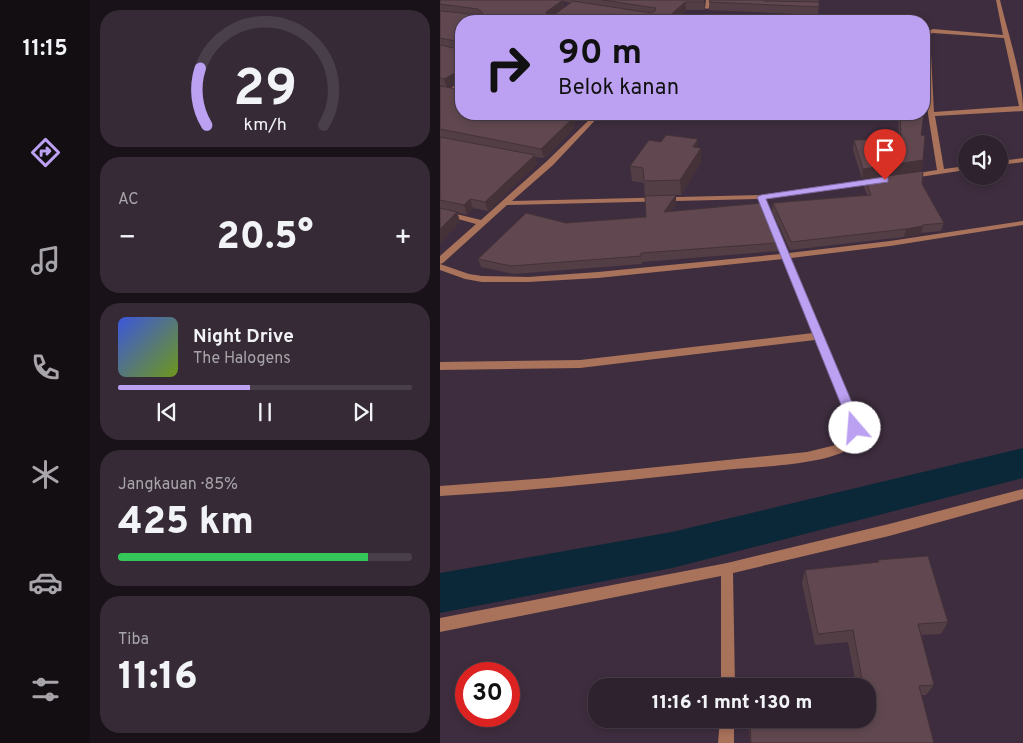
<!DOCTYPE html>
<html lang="id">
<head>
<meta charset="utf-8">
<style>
  :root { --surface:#2e222e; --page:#362a36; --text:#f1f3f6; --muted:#a7a4aa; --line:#493f4a; --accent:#bca0f2 }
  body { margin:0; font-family:Overpass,sans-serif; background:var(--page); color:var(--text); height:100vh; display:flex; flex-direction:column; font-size:19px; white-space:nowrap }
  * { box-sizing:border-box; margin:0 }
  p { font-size:16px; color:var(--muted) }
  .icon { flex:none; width:28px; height:28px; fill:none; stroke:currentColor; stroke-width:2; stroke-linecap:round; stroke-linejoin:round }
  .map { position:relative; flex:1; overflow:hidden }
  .side { display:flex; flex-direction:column; gap:10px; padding:10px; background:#191319; width:350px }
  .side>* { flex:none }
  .banner { position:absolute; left:15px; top:15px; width:475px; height:105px; border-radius:20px; box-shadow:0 2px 8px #0003,0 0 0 1px var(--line); background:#bca0f2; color:#111; overflow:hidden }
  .fabs { position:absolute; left:518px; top:135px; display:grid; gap:10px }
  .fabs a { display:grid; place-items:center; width:50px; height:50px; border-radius:50%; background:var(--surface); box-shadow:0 2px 8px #0003,0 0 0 1px var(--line); font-size:25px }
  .speed { position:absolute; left:15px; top:662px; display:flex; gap:10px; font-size:25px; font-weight:700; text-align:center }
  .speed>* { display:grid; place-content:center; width:65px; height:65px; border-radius:50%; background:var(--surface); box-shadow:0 2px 8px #0003,0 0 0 1px var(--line); line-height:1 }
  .speed .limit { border:8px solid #d22; background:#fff; color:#111 }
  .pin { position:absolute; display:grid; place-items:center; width:42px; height:42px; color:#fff; margin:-51px -21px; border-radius:50% 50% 50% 0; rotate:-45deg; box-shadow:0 0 5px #0007 }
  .pin .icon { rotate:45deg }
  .me { position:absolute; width:55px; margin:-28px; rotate:342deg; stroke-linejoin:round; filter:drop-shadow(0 0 4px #0008) }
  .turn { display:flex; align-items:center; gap:18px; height:105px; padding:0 20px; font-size:22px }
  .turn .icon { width:65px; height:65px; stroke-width:2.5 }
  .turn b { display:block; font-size:35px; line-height:42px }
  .big { font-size:38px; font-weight:800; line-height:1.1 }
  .side .tile { flex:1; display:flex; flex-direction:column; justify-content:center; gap:8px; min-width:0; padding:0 18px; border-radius:20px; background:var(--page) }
  .side .dial { align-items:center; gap:0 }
  .dial svg { height:130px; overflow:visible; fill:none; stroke:var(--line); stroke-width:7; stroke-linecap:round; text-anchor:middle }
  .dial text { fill:var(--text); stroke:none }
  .song { display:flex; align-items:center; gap:15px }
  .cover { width:60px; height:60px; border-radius:8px; background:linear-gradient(135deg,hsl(230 70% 55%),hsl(80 70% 35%)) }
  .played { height:5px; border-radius:2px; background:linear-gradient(90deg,var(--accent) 45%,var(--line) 45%) }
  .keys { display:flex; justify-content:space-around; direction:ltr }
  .heat { display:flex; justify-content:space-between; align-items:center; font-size:28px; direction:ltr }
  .charge { height:8px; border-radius:4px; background:linear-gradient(90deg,#34c759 85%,var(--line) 0) }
  .trip { position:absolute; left:148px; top:678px; width:288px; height:50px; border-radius:20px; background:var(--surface); box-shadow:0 2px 8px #0003,0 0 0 1px var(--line); font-weight:800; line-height:50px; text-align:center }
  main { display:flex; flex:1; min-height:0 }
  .tab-bar { display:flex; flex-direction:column; width:90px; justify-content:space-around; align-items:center; background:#120e12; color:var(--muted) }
  .tab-bar .icon { width:35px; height:35px }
  .tab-bar .active { color:var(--accent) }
  .tab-bar b { font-size:22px; color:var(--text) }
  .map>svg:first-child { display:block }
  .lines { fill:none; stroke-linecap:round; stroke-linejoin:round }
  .canal { fill:#0a2838; fill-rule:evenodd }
  .street { fill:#a9725b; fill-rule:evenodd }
  .wall { fill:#533e45; fill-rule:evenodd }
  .shaded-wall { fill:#443238 }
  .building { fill:#614850; stroke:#443238 }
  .route { fill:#bca0f2; stroke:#7a689d }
</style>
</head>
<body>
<main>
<nav class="tab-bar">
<b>11:15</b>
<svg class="icon active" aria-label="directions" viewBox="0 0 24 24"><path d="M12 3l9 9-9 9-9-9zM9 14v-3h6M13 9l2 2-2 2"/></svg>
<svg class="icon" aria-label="music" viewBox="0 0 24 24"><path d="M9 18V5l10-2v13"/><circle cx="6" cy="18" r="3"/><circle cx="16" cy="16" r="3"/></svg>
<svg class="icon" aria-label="phone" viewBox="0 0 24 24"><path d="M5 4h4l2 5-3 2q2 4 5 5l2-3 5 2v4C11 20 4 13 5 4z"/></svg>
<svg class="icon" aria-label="climate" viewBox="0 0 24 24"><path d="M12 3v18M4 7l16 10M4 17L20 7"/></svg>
<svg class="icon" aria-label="car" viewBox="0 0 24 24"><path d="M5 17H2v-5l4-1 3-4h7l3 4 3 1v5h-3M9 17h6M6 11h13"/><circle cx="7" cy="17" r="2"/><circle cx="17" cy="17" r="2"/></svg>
<svg class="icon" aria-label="filters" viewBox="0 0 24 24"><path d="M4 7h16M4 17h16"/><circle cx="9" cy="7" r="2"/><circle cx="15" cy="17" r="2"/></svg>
</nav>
<section class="side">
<div class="tile dial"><svg viewBox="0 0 100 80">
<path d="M14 69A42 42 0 1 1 86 69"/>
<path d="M14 69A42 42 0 0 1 10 34" stroke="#bca0f2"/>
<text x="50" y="56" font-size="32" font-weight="700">29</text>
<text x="50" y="72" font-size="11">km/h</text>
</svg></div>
<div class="tile"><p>AC</p>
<div class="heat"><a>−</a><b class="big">20.5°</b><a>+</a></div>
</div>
<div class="tile">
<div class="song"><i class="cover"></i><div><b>Night Drive</b><p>The Halogens</p></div></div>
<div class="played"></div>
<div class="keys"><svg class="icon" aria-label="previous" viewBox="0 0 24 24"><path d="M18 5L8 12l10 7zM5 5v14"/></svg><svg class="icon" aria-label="pause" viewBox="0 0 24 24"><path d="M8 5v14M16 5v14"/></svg><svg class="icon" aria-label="next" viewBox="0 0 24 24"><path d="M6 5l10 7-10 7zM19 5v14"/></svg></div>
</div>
<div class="tile"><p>Jangkauan · 85%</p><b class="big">425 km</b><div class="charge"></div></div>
<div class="tile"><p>Tiba</p><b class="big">11:16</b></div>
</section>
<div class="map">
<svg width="583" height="743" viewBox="0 0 583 743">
  <rect width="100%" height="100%" fill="#3e2d3e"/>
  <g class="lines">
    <path class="canal" d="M583,448V478L232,568L0,613V573L232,532Z"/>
    <path class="street" d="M266,0H270L269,8L267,9L265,8Z
      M556,0H560C568,34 583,77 583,111L495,116L504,169L526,166V170L466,179V175L497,170L488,114L484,33L493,29L563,35ZM493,33L564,38L579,106L494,112L490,34Z
      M21,81V86L10,93H6V91Z
      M125,114H137L152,117L155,114H161L113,165L72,201L321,195L437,179H440V183L325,199L349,253L450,241L583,221V225L450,246L351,258L417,417C420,429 419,443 407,450C382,465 314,467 284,470C189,480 95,491 0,496V486L108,478L367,452L400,444L406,437L408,431L405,412L375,340L140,368L0,370V362L140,360L373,333L343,259L158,278L88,282H42L25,279L0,270V264L29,274L42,276L88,277L158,272L341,254L318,199L67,205L3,263L0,264V256L36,224L0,214V210L41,220L107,161L149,120Z
      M583,158V162L559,165V161Z
      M583,489V499L449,536L293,573L295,686H281V576L0,632V618L287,563L449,524Z
      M280,719H294V743H278Z"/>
  </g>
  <path class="wall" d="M0,0H264L265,10H246L233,21H21L138,119L133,124L134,128L104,158L95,157L97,164L48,211L33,208L27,215L17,212L20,222L0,243ZM123,1L131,3L124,8ZM16,82L19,89H18L8,87Z
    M270,0H379L378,15L269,10Z
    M458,114H484L481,135L483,160L481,170L422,179L413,150L414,140L459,139Z
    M258,148H261V163L241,195H236V203L231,212L338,243V251L202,262V264L74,274L41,267L38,259L126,223L206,217L204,183L192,181L190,166Z
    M425,179L482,184L504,223L501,231L481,233V234L464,237L350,250L332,211L333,203L427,195L424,187Z
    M438,560L508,622L501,634L481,635L494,685L486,695H481L494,743H310L309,719H426V686H308V682L415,679L408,642L375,645L362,583L365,570L437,563Z"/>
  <path class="shaded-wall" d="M123,0L124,8L108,19L106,12Z
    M245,2L246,10L233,21H224Z
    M19,71L21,79L7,88L4,79Z
    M133,114H137L138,119L133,124L134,128L104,158L101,149Z
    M258,139V152L261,148V163L241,195L240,180L253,147Z
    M95,155L97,164L48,211L45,202Z
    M483,160L481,170L422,179L423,169Z
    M236,195V203L225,220L224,212Z
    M30,199L33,208L27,215L24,205Z
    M17,212L20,222L0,243V229Z
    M483,226L481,234L464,237L466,229Z"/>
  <path class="building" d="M0,0H123L106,12L107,15H114L133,1L211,13L215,11L216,8L162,0H264L265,2H245L224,21H21V114H133L128,118L132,119L101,149L0,129V86L18,89L20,87V82L16,81L20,77L19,71L4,79L0,78V45L18,49L20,47V42L0,38V11L41,15L43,13L38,9L0,4Z
    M270,0H323L324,1L379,2V7L269,2Z
    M460,114H484L481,135L485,136L483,160L423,169L414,140L461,139Z
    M226,135L258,139L253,147L261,148L240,180L204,181L203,168L190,166L209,140L221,142Z
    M0,137L95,155L45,202L30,199L24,205L0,200Z
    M483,171L482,184L504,223L482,225L483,226L466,229L351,242L333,203L431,195L425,179Z
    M236,195L224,212L322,203L338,243L201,253V256L71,266L38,259L86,213L126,223L206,217L205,196Z
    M0,208L17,212L0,229Z
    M488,556L508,622L478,624L494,685L479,686L494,743H311L310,719H426V686H308V682L422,679L413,630L378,634L365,570L439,562L438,560Z"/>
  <path class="route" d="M445,177L448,178V182L326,199L416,412L421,428L419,431H410L404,412L317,197L321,195Z"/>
</svg>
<div class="fabs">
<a><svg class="icon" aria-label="sound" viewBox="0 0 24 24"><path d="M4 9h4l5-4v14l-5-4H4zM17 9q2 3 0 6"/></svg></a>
</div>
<div class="speed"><div class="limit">30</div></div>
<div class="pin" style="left:445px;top:180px;background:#d93025"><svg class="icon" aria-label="arrive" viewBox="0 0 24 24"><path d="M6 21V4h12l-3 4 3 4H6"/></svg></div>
<svg class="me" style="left:415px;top:428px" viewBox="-20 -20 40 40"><circle r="19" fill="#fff"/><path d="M0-13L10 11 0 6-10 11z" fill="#bca0f2"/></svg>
<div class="trip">11:16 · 1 mnt · 130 m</div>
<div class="banner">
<div class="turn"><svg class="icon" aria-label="right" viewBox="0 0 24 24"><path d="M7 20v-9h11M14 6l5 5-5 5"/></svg><div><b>90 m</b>Belok kanan</div></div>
</div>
</div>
</main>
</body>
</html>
